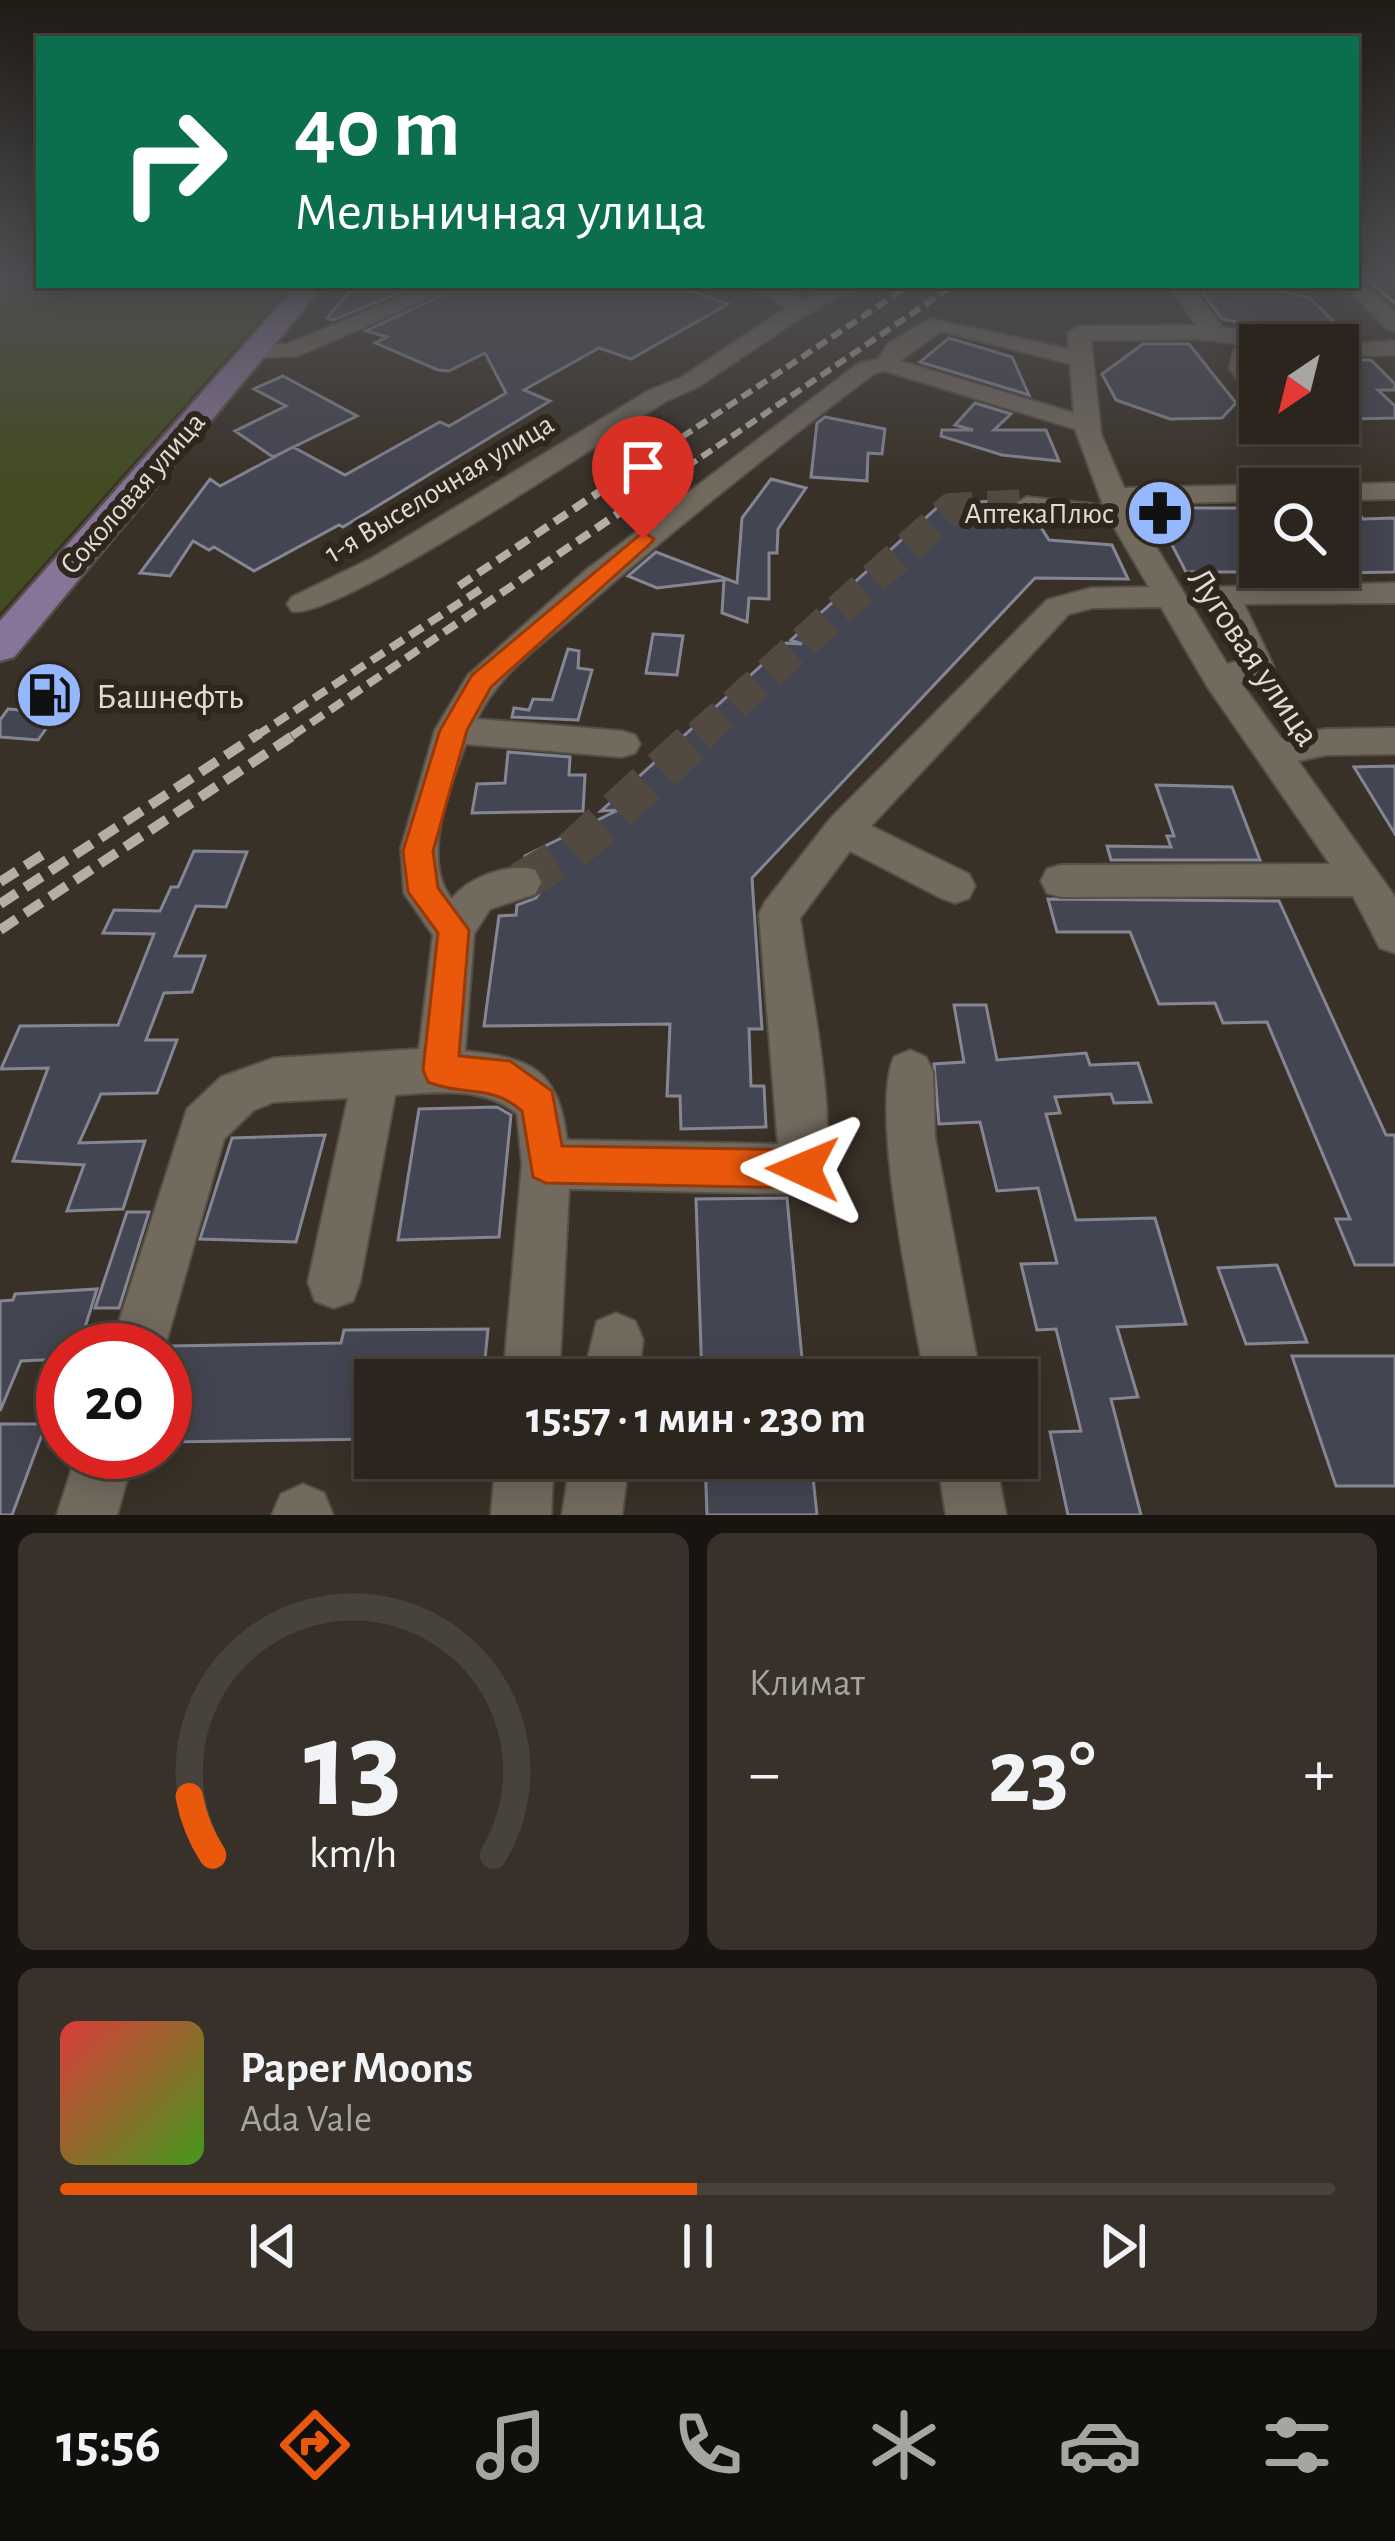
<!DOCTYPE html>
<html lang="ru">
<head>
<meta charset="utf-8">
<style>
  :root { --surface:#2b251d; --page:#37312a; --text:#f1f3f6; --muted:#a6a5a4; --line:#47423b; --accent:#ea580c }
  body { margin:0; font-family:"Alegreya Sans",sans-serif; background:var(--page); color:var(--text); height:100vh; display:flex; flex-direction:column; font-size:45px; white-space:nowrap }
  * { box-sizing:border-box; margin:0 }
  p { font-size:39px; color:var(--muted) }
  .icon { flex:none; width:66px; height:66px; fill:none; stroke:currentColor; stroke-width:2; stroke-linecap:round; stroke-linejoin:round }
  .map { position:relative; height:1515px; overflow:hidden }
  .panel { display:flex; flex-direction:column; gap:18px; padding:18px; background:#181410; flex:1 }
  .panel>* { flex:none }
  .hud { position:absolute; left:36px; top:36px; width:1323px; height:252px; border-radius:0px; box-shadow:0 6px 30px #0003,0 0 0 3px var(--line); background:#0b6e4f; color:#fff; overflow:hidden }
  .needle { width:78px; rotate:215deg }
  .buttons { position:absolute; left:1239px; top:324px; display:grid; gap:24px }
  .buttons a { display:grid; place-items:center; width:120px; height:120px; border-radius:0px; background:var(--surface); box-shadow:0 6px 30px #0003,0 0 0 3px var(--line); font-size:60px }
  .speed { position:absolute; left:36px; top:1323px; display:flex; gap:24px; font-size:60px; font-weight:700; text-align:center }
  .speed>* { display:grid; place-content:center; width:156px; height:156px; border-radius:50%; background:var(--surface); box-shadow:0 6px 30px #0003,0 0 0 3px var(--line); line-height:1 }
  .speed .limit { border:18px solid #d22; background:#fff; color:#111 }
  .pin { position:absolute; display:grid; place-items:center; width:102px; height:102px; color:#fff; margin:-123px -51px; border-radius:50% 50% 50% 0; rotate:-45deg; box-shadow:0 0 12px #0007 }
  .pin .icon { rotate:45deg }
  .me { position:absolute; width:132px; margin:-66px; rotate:271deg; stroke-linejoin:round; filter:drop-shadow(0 0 9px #0008) }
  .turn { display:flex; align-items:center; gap:42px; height:252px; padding:0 60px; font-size:54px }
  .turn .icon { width:156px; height:156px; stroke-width:2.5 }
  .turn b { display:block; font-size:84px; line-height:102px }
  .big { font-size:90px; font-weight:700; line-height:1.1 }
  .panel .widget { flex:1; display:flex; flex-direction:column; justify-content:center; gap:18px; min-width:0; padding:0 42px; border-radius:18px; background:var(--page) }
  .panel .dial { align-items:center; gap:0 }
  .dial svg { height:312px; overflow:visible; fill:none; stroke:var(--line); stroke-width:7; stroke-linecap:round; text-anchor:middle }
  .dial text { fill:var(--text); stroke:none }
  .song { display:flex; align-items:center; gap:36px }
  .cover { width:144px; height:144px; border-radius:18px; background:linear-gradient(135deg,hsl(0 70% 55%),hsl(100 70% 35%)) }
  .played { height:12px; border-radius:6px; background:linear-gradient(90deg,var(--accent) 50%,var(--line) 50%) }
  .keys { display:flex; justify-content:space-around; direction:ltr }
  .heat { display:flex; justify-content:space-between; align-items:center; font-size:66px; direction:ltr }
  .panel .tiles { flex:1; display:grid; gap:18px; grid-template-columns:1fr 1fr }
  .widget:last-child { grid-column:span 2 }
  .trip { position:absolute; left:354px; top:1359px; width:684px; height:120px; border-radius:0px; background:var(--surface); box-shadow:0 6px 30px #0003,0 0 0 3px var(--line); font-weight:700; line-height:120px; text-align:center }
  .tab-bar { display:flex; height:192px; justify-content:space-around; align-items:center; background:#110f0c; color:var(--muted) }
  .tab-bar .icon { width:84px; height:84px }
  .tab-bar .active { color:var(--accent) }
  .tab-bar b { font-size:54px; color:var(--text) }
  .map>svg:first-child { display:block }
  .green { fill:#434b21 }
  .building { fill:#444552; stroke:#858694; stroke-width:3 }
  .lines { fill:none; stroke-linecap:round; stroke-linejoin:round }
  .minor-tunnel-far1 { stroke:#524a41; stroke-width:32; stroke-dasharray:32 15; stroke-linecap:butt }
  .minor-tunnel { stroke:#524a41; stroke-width:40; stroke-dasharray:40 20; stroke-linecap:butt }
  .minor-casing { stroke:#564f46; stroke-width:4 }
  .major-casing { stroke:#564f46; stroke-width:5 }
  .minor { fill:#736a5e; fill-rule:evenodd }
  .major { fill:#877499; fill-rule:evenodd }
  .tram { stroke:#b4aea6; stroke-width:3 }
  .rail-far2 { stroke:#b4aea6; stroke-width:6; stroke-dasharray:12 6; stroke-linecap:butt }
  .rail-far1 { stroke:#b4aea6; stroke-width:8; stroke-dasharray:15 8; stroke-linecap:butt }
  .rail { stroke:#b4aea6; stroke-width:10; stroke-dasharray:20 10; stroke-linecap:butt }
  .route { fill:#ea580c; stroke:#983908; stroke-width:3 }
  .labels { text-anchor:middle; stroke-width:12; stroke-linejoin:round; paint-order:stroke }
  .far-street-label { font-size:30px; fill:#e0dbd4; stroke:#2f271d }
  .far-poi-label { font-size:30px; fill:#e0dbd4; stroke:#2f271d; text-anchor:end }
  .street-label { font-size:36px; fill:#e0dbd4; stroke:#2f271d }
  .poi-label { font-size:36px; fill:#e0dbd4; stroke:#2f271d; text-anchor:start }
</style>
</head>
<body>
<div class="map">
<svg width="1395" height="1515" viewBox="0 0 1395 1515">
  <rect width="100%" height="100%" fill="#393127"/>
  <path class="green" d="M0,277H39V285H291L0,613Z"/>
  <path class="building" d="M355,285H419L333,320L327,318Z
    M463,285H675L728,304L631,359L599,348L524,390L550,401L343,527L339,525L254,571L214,547L209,550L193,541L170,576L140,573L210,479L220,486L293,447L345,475L440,422L449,426L506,393L485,353L449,371L438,370L375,343L387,337L366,331Z
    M1274,289L1310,298L1351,339L1309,341L1297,334L1222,319L1203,294L1211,290Z
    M949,338L1012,357L1029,395L920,362Z
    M1143,344H1189L1236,403L1222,418L1170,419L1116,400L1102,374Z
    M1338,360H1371L1395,384V390H1378L1395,406V418L1352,419L1338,412Z
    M283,376L357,416L273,457L235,431L286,406L254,389Z
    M975,403L1011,414L994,430H1046L1059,461L1002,455L941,436L942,430H973L955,425Z
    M825,417L885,429L882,454L868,453L867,481L811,477L817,423Z
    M771,479L806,488L778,529L777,553H769V599L749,598L747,622L722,613L724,580L657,588L628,576L656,552L737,583L742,518Z
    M1012,500L1011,509L1035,518L1049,540L1112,545L1128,579L1035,578L752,878L762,1029H749L751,1086H764L766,1127L681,1129L680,1096H667L670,1024L484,1026L499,916L516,915L517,905L536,898L545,884L539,868L524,864L525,856L618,810L601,811L786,643L802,644L791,640L941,504Z
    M1338,504H1353L1363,519L1395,518V572L1338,573Z
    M1138,508H1260V572H1186L1170,541H1158Z
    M653,634L683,636L677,675L646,673Z
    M568,649L579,651L578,668L592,670L578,720L512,717L514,708L529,710L533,699L552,700Z
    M8,709L57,713L38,740L0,737V720Z
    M508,752L570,757L569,775H585L583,811L472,813L477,784L505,783Z
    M1395,766V834L1354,767Z
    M1156,785L1232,787L1260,860H1111L1107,846L1171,847L1167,836H1174Z
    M194,851L247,852L226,907L196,906L175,956H205L192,992L164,993L146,1040H177L157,1093L101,1094L79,1143L145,1141L123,1209L67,1211L84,1165L13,1161L48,1068L1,1069L20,1026L118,1025L154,934L103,933L114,910L160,911L171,887H178Z
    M1048,899L1279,901L1386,1135H1395V1265H1355L1336,1219H1350L1267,1022L1223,1023L1215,1003L1159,1004L1130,932H1057Z
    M954,1005H986L997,1060L1086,1053L1090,1065L1138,1063L1151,1102L1114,1103L1111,1094L1055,1097L1060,1113L1046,1114L1076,1220L1155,1218L1186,1324L1117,1327L1138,1397L1111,1399L1141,1515H1068L1050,1432L1081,1431L1056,1329L1037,1330L1021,1264L1057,1263L1038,1188L997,1191L980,1122L939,1124L934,1064L964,1062Z
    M497,1107L511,1115L499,1237L398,1240L419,1109Z
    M325,1135L296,1242L200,1239L232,1138Z
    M787,1198L804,1380H702L696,1199Z
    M127,1212H149L119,1308H95Z
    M1277,1265L1307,1342L1246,1344L1218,1268Z
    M97,1289L78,1350H63V1359L21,1361L0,1411V1301L13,1300L15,1294Z
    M488,1329L483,1380H375V1439L165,1442V1354L170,1346L341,1343L344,1330Z
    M1292,1356H1395V1486H1336Z
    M0,1424H46L12,1515H0Z
    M705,1458H811L817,1515H707Z"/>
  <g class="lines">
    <path class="minor-tunnel-far1" d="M699,736L951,509L1027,505"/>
    <path class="minor-tunnel" d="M521,882L572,851L702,733"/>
    <g class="minor-casing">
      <path id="minor" d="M1356,279L1395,312V331L1387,329L1349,289L1346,285H1356Z
        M431,285H459L298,356L255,358L243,351L255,344H287Z
        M749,285H775L803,300L838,285H864L805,315L698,387L666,401C612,435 334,622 292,611L287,604L292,597L372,558L648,391L682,377L786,308Z
        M1177,285H1210L1196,293L1220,324L1218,327L1296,338L1307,345H1260V358L1253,359C1253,373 1260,386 1260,402L1251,400L1229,368L1234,349L1251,346L1202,339L1091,340L1101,434L1124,488L1260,485L1271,489H1260V501L1130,504L1227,664L1238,661L1209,594L1213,587L1395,583V603L1244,604L1274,667L1269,675L1241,683L1281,738L1326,729L1395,728V754L1326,755L1298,761L1395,897V953L1380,948L1353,896L1061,897L1047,893L1041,881L1047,869L1061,865L1330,864L1207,686L1161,607L1092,608L1069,614L871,826L969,874L975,886L969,898L955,903L941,898L850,851L800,918C808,979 842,1135 820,1186L803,1194L569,1189L559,1380H503L522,1164L517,1114C485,1086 435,1092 395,1095L360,1282L353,1301L334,1308L315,1301L308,1282L348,1098L274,1102L254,1110L224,1139L164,1350H110L187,1109L221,1077L274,1058L419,1049L433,935L404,893L401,848L435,730L468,675L586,570L859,363L878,359L889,343L930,319L1069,349L1068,333L1079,326L1196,325L1172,290ZM941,331L1070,364L1074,413L900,361ZM885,371L1075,429L1103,505L1027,497L1013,505L1027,513L1111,522L1149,587L1091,588L1047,600L830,819L765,902L759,914L778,1144L567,1140C558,1069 532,1058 465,1051L474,934L490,909L535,894L541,882L535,870C510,862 467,878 452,899C420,861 450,784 466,744L622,757L635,753L640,744L635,735L622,731L477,719C499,673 540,646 578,613C674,529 773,450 875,373Z
        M1395,341V355L1338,356V345H1329Z
        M1267,423H1293L1300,432L1287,440L1278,437Z
        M1395,483V499L1338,500V489H1326L1338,484Z
        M910,1050L926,1057L933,1072L935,1138L981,1380H925C914,1311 869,1112 894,1057Z
        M616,1313L635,1321L643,1340L638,1380H582L597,1321Z
        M77,1452H135L117,1515H57Z
        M496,1458H554L551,1515H491Z
        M571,1458H629L622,1515H562Z
        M937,1458H995L1006,1515H946Z
        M303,1484L324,1493L333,1515H272L281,1494Z"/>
    </g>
    <g class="major-casing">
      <path id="major" d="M297,285H324L14,657L0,661V621Z"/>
    </g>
    <use href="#minor" class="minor"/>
    <use href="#major" class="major"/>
    <path class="tram" d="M1363,277L1395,303"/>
    <path class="rail-far2" d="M622,477L910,285
      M672,477L954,285"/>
    <path class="rail-far1" d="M459,586L626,474
      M256,736L487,585
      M292,736L676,474"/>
    <path class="rail" d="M0,882L50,850
      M0,904L260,733
      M0,930L297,733"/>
  </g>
  <linearGradient id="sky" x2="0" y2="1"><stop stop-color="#1f1b15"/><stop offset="0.57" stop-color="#4e4e52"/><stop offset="1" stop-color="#4e4e52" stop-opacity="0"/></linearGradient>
  <rect width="1395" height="489" fill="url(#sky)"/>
  <path class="route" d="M643,532L654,539L651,543L491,687L467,730L433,851L438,888L469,930L459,1056L510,1061L552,1091L562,1146L803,1150L816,1156L821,1169L816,1182L803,1188L546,1183L533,1177L522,1111C490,1083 464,1097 428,1082L423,1070L438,933L408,892L403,851L440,730L472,675Z"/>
  <defs>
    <g id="pharmacy-disc" transform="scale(3.45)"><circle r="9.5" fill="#94b7fd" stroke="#2f271d"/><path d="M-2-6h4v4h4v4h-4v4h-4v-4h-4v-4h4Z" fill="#111"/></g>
    <g id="fuel-disc" transform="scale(3.45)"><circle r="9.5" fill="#94b7fd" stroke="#2f271d"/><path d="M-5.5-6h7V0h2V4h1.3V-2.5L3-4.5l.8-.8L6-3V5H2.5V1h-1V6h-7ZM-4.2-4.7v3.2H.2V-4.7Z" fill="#111"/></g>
  </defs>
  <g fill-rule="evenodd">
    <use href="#pharmacy-disc" x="1160" y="513"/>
    <use href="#fuel-disc" x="49" y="695"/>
  </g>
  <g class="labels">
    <g class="far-street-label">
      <text transform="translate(439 488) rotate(-31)" y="10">1-я Выселочная улица</text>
      <text transform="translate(132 493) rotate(-49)" y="10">Соколовая улица</text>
    </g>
    <g class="far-poi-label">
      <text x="1114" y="523">АптекаПлюс</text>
    </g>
    <g class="street-label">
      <text transform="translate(1255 656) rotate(56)" y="13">Луговая улица</text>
    </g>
    <g class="poi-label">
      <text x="96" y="708">Башнефть</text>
    </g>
  </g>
</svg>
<div class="buttons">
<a><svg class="needle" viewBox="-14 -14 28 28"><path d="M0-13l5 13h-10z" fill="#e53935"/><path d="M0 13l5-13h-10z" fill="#a6a5a4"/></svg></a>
<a><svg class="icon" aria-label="search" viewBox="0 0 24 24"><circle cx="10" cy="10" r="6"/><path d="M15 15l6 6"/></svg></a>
</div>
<div class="speed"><div class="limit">20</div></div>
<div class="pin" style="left:643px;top:539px;background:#d93025"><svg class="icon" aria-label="arrive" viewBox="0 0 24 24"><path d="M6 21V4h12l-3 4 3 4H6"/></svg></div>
<svg class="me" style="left:803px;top:1169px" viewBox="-20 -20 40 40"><path d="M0-17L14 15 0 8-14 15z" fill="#ea580c" stroke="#fff" stroke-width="4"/></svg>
<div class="trip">15:57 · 1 мин · 230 m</div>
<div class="hud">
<div class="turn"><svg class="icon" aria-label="right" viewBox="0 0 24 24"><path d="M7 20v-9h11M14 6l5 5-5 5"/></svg><div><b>40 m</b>Мельничная улица</div></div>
</div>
</div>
<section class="panel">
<div class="tiles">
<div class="widget dial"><svg viewBox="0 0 100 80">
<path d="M14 69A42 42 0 1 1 86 69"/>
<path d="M14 69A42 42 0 0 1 8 54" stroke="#ea580c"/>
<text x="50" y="56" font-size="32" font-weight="700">13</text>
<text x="50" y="72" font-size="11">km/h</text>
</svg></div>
<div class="widget"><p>Климат</p>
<div class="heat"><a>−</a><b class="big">23°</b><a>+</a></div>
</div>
<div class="widget">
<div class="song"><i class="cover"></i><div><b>Paper Moons</b><p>Ada Vale</p></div></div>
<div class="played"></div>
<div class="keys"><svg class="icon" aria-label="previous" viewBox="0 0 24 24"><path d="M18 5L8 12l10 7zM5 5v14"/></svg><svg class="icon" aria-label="pause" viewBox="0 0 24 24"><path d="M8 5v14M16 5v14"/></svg><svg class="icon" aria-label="next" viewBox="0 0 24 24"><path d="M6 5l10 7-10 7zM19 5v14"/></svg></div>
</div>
</div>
</section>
<nav class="tab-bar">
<b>15:56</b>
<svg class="icon active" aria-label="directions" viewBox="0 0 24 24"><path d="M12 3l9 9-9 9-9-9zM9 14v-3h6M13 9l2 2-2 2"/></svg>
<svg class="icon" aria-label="music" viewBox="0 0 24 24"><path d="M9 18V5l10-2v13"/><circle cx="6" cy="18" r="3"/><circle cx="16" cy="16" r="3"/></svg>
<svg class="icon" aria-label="phone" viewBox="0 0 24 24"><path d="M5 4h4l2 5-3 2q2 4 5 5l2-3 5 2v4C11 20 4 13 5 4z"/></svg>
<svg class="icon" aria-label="climate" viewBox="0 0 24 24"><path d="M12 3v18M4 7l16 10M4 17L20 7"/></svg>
<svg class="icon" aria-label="car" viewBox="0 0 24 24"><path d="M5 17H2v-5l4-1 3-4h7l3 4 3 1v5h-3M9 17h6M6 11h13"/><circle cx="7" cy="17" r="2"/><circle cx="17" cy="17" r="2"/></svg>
<svg class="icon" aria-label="filters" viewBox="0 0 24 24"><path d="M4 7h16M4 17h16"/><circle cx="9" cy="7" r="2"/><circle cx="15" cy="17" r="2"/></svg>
</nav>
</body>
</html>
